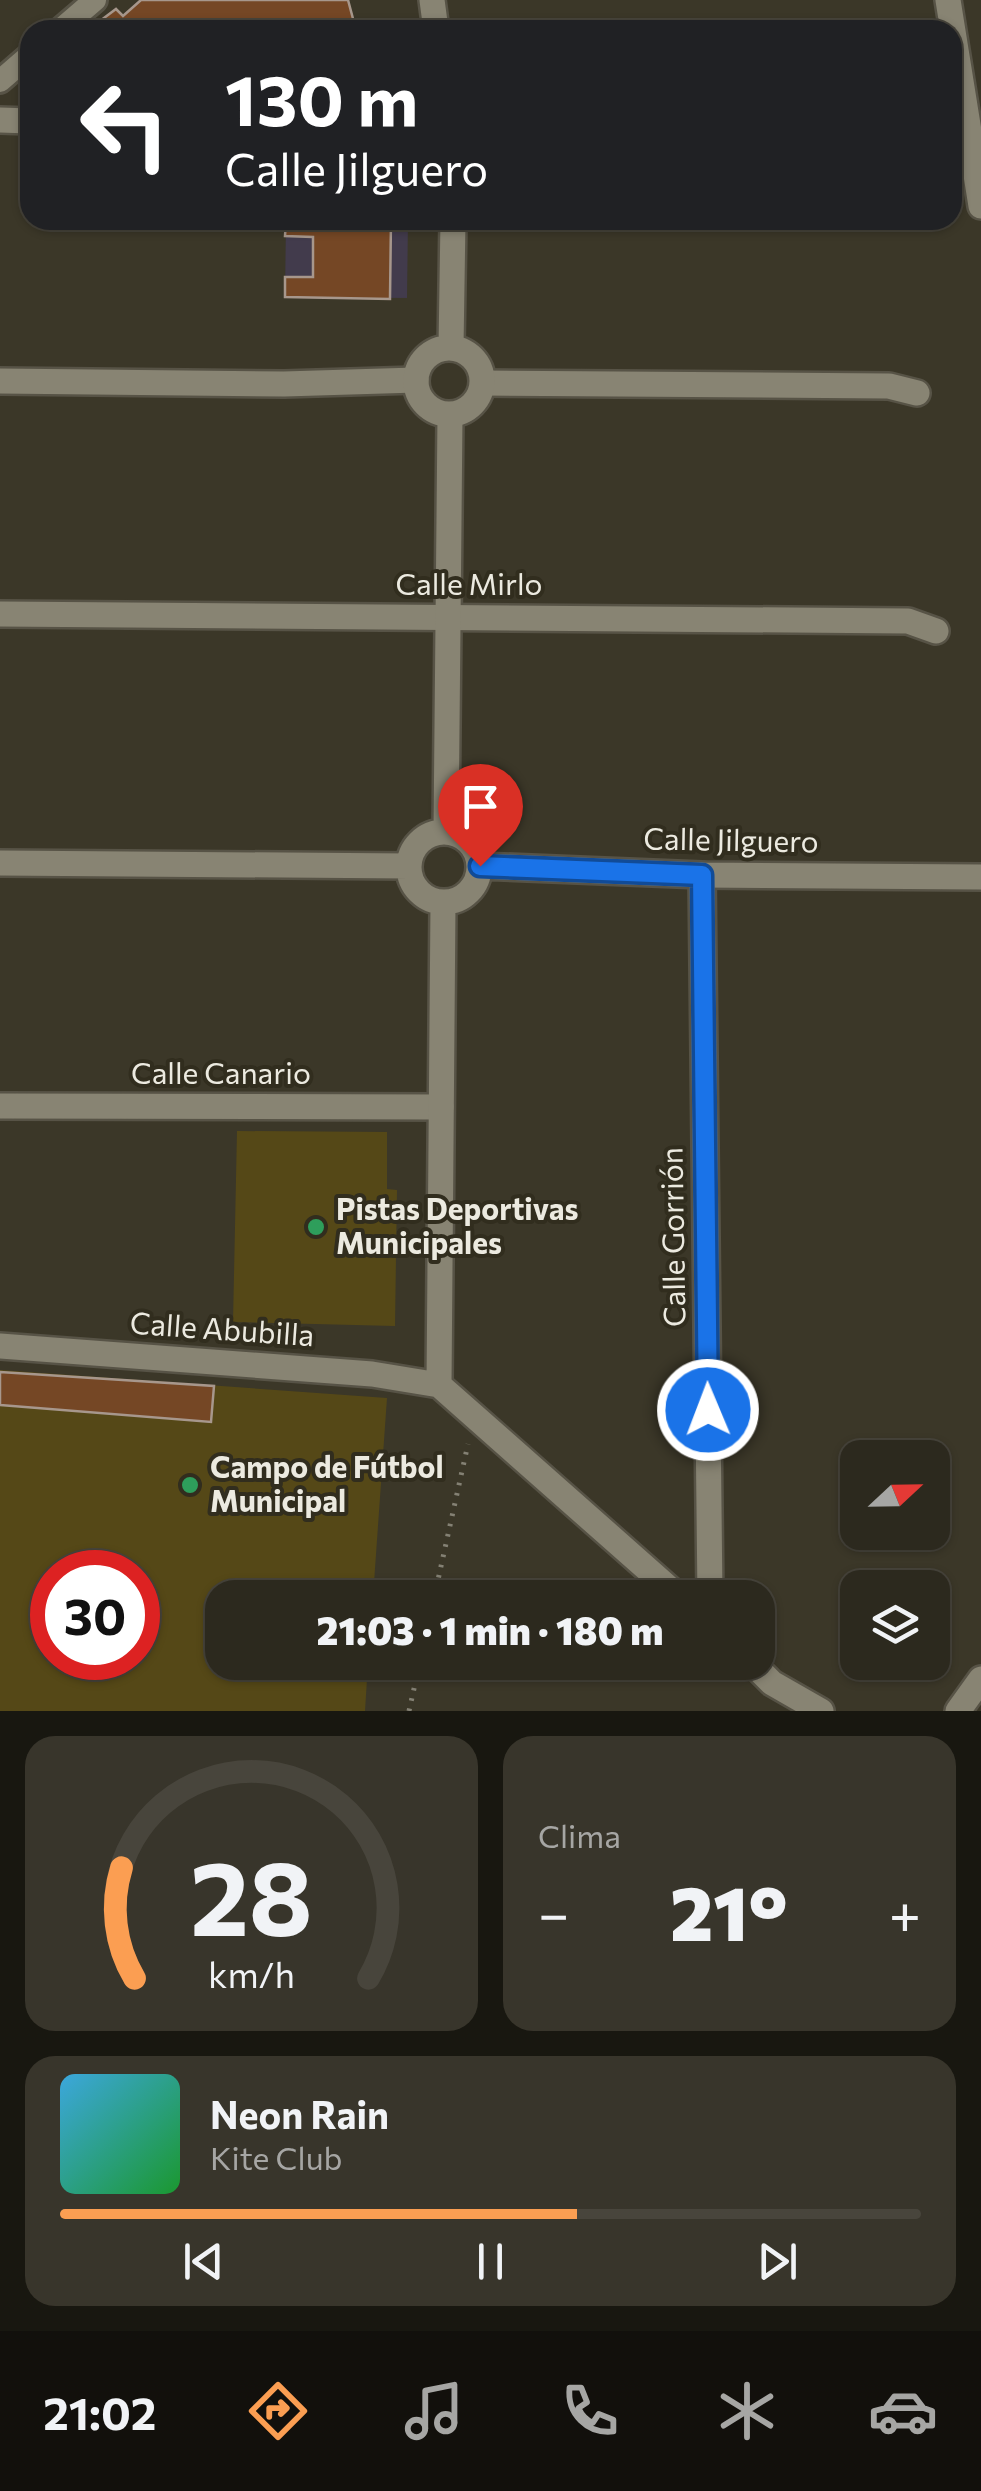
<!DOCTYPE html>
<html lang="es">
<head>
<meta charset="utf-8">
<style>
  :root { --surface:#2c291e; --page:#38352b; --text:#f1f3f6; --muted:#a6a6a4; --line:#48453c; --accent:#fb9e52 }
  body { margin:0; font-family:Commissioner,sans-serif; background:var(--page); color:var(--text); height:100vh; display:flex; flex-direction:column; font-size:38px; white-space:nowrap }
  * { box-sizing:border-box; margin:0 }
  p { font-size:32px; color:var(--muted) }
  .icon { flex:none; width:55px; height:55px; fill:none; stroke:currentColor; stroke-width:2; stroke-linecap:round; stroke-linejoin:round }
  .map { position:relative; height:1711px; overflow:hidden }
  .side { display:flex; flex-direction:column; gap:25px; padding:25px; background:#181710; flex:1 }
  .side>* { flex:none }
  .banner { position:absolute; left:20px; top:20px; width:942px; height:210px; border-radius:30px; box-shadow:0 2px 8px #0004,0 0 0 2px var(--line); background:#202124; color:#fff; overflow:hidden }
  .needle { width:65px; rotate:68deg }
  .fabs { position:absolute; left:840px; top:1440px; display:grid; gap:20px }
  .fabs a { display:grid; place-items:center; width:110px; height:110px; border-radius:20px; background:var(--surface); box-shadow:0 2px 8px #0004,0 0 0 2px var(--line); font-size:50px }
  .speed { position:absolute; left:30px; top:1550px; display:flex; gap:20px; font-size:50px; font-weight:700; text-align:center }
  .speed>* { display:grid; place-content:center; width:130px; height:130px; border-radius:50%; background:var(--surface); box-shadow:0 2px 8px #0004,0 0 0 2px var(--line); line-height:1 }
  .speed .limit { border:15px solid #d22; background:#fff; color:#111 }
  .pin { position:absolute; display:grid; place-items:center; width:85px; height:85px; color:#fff; margin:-102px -42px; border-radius:50% 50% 50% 0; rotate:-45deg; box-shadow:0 0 10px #0007 }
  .pin .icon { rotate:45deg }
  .me { position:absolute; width:110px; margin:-55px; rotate:359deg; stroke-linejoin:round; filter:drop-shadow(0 0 8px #0008) }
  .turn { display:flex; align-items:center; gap:35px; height:210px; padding:0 40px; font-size:45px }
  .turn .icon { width:130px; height:130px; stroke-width:2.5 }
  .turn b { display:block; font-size:70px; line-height:85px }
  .big { font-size:75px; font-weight:800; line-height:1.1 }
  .side .card { flex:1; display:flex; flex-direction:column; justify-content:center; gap:15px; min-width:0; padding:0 35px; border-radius:30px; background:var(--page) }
  .side .dial { align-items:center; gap:0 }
  .dial svg { height:260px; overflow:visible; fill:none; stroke:var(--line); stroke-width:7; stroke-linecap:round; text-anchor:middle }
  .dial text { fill:var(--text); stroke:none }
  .song { display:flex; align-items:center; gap:30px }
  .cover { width:120px; height:120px; border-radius:15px; background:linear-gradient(135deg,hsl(200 70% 55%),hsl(130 70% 35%)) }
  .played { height:10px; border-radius:5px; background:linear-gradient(90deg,var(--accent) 60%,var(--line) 60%) }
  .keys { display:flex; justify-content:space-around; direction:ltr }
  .heat { display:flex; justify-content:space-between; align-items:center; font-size:55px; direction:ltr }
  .side .tiles { flex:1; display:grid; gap:25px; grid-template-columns:1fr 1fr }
  .card:last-child { grid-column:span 2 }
  .trip { position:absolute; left:205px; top:1580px; width:570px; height:100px; border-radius:30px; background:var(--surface); box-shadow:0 2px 8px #0004,0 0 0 2px var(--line); font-weight:800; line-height:100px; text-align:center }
  .menu { display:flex; height:160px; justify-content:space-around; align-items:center; background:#12100c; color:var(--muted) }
  .menu .icon { width:70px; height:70px }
  .menu .active { color:var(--accent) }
  .menu b { font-size:45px; color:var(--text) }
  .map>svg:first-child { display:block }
  .education { fill:#423b4c }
  .green { fill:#554817; fill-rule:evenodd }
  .building { fill:#754725; stroke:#a7978c; stroke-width:2.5 }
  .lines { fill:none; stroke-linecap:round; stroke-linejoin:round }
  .pedestrian-casing { stroke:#575346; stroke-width:28 }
  .minor-casing { stroke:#575346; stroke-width:30 }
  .tertiary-casing { stroke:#575346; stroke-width:30 }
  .path { stroke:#848174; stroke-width:5; stroke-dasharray:2.5 8; stroke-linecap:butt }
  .pedestrian { stroke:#888473; stroke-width:22 }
  .minor { stroke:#888473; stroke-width:25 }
  .tertiary { stroke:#888473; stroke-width:25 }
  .route-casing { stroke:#114b97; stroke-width:25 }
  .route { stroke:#1a73e8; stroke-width:18 }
  .leisure-dot { fill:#2e9e5b; stroke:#312d1e; stroke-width:4 }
  .labels { text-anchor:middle; stroke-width:8; stroke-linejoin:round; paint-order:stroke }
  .street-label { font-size:30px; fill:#eceae0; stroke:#312d1e }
  .poi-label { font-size:30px; font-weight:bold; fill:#eceae0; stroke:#312d1e; text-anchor:start }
</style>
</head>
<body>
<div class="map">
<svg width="981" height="1711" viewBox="0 0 981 1711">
  <rect width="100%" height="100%" fill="#3b3728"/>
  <path class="education" d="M286,220H408L407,298L285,297Z"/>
  <path class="green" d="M237,1131L387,1132V1189L397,1190L395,1326L233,1322Z
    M0,1370L387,1398L373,1597L222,1598V1662L368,1663L365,1711H0ZM52,1572H138V1658H52Z"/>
  <path class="building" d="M141,0H348L356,30H88L116,9L123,16Z
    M286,220H391L390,299L285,297V277H313V237L285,236Z
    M0,1372L214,1386L211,1422L0,1405Z"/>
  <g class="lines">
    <g class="pedestrian-casing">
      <path id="pedestrian" d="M60,30L95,0
        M0,81L30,55"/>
    </g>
    <g class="minor-casing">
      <path id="minor" d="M0,120L30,121
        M0,381L284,384L416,380
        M483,383L889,386L917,393
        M0,614L908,621L936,631
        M702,875L710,1598
        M0,1106L441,1107"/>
    </g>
    <g class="tertiary-casing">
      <path id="tertiary" d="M432,0L436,30
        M948,0L981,206
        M416 381a33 33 0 1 1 66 0a33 33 0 1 1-66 0Z
        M451,348L453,220
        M409 867a35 35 0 1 1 70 0a35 35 0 1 1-70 0Z
        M446,832L450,415
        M0,863L409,866
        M480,866L702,875L981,877
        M443,903L439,1385L680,1598
        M0,1346L372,1374L439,1385
        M751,1662L772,1683L821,1711
        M958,1711L981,1679"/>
    </g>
    <path class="path" d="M434,1598L468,1444
      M409,1711L420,1662"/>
    <use href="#pedestrian" class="pedestrian"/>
    <use href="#minor" class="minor"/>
    <use href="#tertiary" class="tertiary"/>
  </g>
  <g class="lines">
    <g class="route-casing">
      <path id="route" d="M480,866L702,875L708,1410"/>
    </g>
    <use href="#route" class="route"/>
  </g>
  <g class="leisure-dot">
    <circle cx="316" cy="1227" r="10"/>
    <circle cx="190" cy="1485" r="10"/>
  </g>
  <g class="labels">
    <g class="street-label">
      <text x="469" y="595">Calle Mirlo</text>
      <text transform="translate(731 841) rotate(1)" y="10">Calle Jilguero</text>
      <text x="221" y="1084">Calle Canario</text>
      <text transform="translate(674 1237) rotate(-91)" y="10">Calle Gorrión</text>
      <text transform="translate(222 1330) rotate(4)" y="10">Calle Abubilla</text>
    </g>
    <g class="poi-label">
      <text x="336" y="1220">Pistas Deportivas<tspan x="336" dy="34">Municipales</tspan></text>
      <text x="210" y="1478">Campo de Fútbol<tspan x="210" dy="34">Municipal</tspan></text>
    </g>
  </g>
</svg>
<div class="fabs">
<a><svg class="needle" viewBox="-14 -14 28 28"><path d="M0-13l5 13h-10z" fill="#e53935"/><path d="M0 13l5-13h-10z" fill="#a6a6a4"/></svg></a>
<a><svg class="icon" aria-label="layers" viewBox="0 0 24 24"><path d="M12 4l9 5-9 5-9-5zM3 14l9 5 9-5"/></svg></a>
</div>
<div class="speed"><div class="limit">30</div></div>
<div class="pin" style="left:480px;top:866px;background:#d93025"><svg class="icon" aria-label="arrive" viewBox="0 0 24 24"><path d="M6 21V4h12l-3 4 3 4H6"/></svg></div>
<svg class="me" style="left:708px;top:1410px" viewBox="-20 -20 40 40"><circle r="17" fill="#1a73e8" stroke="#fff" stroke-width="3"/><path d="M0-11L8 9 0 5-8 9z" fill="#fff"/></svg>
<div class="trip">21:03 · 1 min · 180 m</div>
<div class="banner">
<div class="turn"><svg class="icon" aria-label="left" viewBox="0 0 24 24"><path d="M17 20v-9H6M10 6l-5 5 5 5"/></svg><div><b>130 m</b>Calle Jilguero</div></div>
</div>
</div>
<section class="side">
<div class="tiles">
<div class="card dial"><svg viewBox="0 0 100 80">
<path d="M14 69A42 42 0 1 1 86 69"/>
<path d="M14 69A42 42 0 0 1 10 35" stroke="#fb9e52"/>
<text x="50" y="56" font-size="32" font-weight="700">28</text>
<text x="50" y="72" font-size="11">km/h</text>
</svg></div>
<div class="card"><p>Clima</p>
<div class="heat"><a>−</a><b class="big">21°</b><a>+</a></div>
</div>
<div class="card">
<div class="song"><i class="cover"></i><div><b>Neon Rain</b><p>Kite Club</p></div></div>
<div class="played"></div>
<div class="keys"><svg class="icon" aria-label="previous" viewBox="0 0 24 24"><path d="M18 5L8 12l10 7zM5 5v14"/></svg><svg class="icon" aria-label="pause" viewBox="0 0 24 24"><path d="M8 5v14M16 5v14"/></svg><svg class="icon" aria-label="next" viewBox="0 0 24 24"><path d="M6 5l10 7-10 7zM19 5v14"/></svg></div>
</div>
</div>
</section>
<nav class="menu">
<b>21:02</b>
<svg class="icon active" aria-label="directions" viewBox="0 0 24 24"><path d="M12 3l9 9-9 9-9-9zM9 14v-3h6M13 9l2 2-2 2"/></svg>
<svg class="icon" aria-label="music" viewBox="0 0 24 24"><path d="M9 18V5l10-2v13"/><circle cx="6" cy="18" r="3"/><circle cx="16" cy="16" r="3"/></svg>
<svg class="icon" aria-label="phone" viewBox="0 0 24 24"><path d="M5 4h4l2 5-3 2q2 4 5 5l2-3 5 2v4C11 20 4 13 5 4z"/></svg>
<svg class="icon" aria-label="climate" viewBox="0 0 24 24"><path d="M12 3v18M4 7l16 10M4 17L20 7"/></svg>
<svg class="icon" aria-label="car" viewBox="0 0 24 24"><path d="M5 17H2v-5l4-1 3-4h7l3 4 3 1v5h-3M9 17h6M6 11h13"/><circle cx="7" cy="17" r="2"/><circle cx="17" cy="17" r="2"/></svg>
</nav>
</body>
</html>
